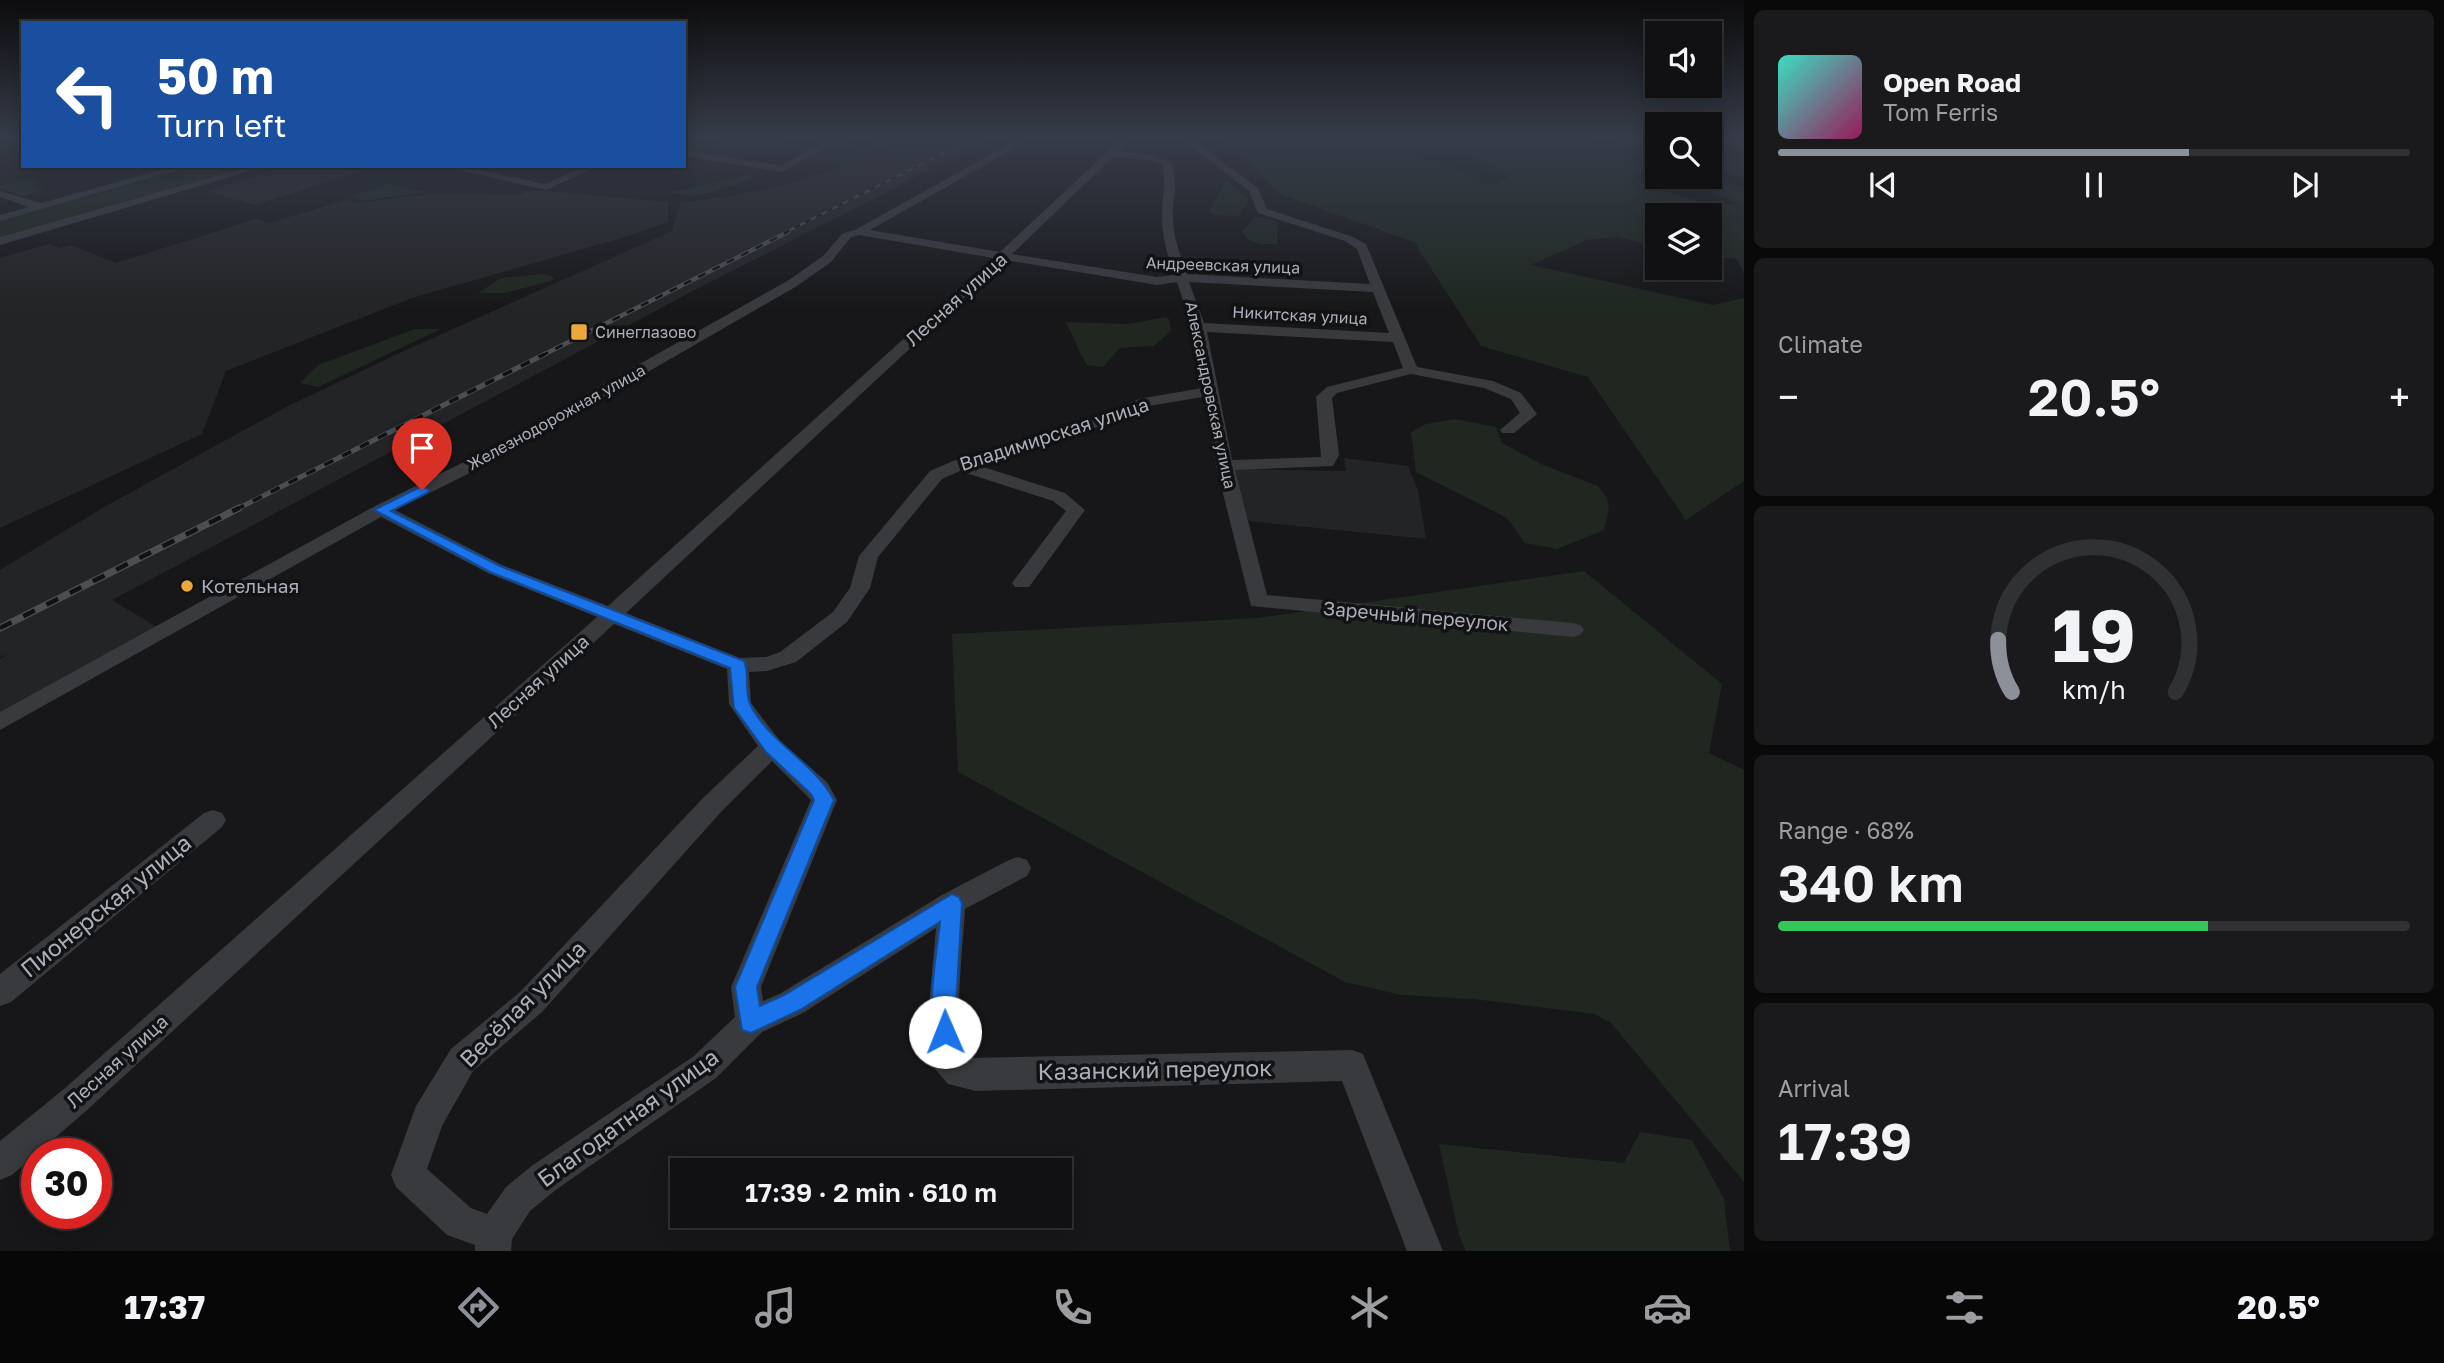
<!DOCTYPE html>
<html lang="en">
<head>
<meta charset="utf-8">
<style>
  :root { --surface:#111113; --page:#1a1a1c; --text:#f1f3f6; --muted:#9c9da0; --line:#303133; --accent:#8c9099 }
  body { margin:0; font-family:"Golos Text",sans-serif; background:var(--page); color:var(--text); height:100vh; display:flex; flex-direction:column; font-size:26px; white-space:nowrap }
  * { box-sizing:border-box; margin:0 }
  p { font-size:23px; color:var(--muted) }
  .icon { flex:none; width:38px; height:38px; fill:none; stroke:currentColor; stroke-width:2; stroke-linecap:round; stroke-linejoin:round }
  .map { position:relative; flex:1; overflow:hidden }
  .drawer { display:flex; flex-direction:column; gap:10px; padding:10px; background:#09090a; width:700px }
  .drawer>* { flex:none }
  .hud { position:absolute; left:21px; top:21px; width:665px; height:147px; border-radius:0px; box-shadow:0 4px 18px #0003,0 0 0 2px var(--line); background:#1a4fa0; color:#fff; overflow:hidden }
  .tools { position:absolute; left:1645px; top:21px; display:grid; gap:14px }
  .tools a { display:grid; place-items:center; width:77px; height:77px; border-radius:0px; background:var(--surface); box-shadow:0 4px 18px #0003,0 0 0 2px var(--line); font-size:35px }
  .speed { position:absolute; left:21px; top:1138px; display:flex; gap:14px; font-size:35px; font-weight:700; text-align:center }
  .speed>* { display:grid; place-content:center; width:91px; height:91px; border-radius:50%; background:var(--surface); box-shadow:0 4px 18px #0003,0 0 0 2px var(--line); line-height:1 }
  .speed .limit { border:10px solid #d22; background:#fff; color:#111 }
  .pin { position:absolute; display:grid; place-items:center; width:60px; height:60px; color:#fff; margin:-72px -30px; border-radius:50% 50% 50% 0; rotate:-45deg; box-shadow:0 0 7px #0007 }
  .pin .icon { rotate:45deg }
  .me { position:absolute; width:77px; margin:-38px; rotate:359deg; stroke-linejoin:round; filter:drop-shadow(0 0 5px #0008) }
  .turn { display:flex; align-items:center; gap:24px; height:147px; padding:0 21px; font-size:32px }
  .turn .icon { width:91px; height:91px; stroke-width:2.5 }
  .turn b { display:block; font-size:49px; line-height:60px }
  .big { font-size:52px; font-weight:600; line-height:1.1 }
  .drawer .card { flex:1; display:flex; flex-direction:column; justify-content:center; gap:10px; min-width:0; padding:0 24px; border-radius:10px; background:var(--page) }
  .drawer .dial { align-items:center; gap:0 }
  .dial svg { height:182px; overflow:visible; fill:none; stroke:var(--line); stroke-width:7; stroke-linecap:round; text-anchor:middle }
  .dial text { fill:var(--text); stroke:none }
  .song { display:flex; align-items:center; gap:21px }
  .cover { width:84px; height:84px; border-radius:10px; background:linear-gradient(135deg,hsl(170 70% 55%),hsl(330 70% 35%)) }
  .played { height:7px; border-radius:4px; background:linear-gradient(90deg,var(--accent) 65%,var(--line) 65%) }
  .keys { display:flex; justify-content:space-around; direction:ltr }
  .heat { display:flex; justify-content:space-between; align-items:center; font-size:38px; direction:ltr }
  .charge { height:10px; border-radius:5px; background:linear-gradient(90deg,#34c759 68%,var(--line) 0) }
  .trip { position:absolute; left:670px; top:1158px; width:402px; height:70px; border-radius:0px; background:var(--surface); box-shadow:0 4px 18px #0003,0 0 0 2px var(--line); font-weight:600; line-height:70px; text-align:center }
  .menu { display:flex; height:112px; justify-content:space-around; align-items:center; background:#070708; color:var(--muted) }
  .menu .icon { width:49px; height:49px }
  .menu .current { color:var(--accent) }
  .menu b { font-size:32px; color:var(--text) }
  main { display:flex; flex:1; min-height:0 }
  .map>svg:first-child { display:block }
  .built { fill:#232426 }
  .green { fill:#1f2720; fill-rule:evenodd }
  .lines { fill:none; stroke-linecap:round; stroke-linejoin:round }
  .minor { fill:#383a3e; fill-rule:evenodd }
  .rail-far3-casing { stroke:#4c4e53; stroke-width:2.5 }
  .rail-far2-casing { stroke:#4c4e53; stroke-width:4.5 }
  .rail-far1-casing { stroke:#4c4e53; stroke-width:5 }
  .rail-casing { stroke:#4c4e53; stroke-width:7 }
  .rail-far3 { stroke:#121214; stroke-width:2; stroke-dasharray:6; stroke-linecap:butt }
  .rail-far2 { stroke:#121214; stroke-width:2.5; stroke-dasharray:8; stroke-linecap:butt }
  .rail-far1 { stroke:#121214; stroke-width:3.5; stroke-dasharray:10; stroke-linecap:butt }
  .rail { stroke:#121214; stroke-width:4.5; stroke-dasharray:13; stroke-linecap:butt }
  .wall { fill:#4b4c51 }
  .shaded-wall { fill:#323336 }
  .route { fill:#1a73e8; stroke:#114b97; stroke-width:2 }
  .poi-dot { fill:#eda83c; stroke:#121214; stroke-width:2.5 }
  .labels { text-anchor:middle; stroke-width:7; stroke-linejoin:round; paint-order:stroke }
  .far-street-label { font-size:16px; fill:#aaafb9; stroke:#121214 }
  .far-poi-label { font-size:16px; fill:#aaafb9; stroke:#121214; text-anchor:start }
  .street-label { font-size:19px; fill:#aaafb9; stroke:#121214 }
  .poi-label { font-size:19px; fill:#aaafb9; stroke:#121214; text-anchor:start }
  .near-street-label { font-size:23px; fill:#aaafb9; stroke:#121214 }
</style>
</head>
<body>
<main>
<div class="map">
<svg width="1744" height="1251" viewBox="0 0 1744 1251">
  <rect width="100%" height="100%" fill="#171719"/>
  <path class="built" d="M928,135H998L693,291L112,600L160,629L0,716V659L7,655L0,657V570L104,507L288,406L406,350L672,231L681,202L720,198L794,183Z
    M288,166H378L255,205L206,191Z
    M531,190L668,202V222L625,237L412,298L226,371L202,434L0,528V258L49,244L60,248L72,245L116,263L256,219L269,223L347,200L357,203L424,194L518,195Z
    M1344,458L1408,466L1418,490L1426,539L1249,521L1231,469L1346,471Z"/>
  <path class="green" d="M849,135H859L848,143L866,146L885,135H928L850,165L806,158Z
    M1212,135H1608L1651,141L1657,136V159L1638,154L1633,147L1615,144L1612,140L1587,137L1586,140L1605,147L1591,152L1628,156L1657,168V172L1645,170L1635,178C1667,193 1704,206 1739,204L1712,193L1711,188L1661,180L1667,177H1709L1744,188V273L1736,259L1710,256V215H1657V247L1618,237L1587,240L1531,265L1713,305L1744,298V481L1686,520L1588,377L1481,346L1414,242L1279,194L1246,160ZM1417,149H1462L1509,177L1494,185L1480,183L1482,178L1411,154Z
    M1710,135H1744V178L1710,169Z
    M731,136L783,143L770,150L709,141Z
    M197,166H248L0,237V221Z
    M750,175V179C726,187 696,203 671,192Z
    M29,179L39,183L33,185L45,189L25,197L0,188V186Z
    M1226,180L1249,199L1239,216L1215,215L1209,212Z
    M388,184L426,192L363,201L348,197Z
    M1255,217L1277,221V244H1260L1247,239L1242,231Z
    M544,274L552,276L554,280L505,293H478L501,278Z
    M1165,317L1169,319L1171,331L1154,346L1120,348L1103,367L1087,365C1078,351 1074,336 1065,322L1129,324Z
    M415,329H441L318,387L300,383L318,365Z
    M1455,419L1496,427L1502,443L1541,464L1598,486L1607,498L1609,509L1604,530L1557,549L1525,543L1507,518L1416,472L1411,432L1426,424Z
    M1584,571L1722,684L1709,753L1744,770V1182L1611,1023L1594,1014L1474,999L1401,995L1345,982L958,772L952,634L1257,618Z
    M1640,1132L1692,1140L1724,1199L1730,1251H1466L1459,1235L1439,1144L1624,1163Z"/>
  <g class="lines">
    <path class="minor" d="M836,135H848L782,172L684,156V150L781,166Z
      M1018,135H1029L1010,151L870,230L1000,252L1125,135H1135L1119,152L1149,154L1172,163C1178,186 1173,192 1173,213C1172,234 1180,255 1187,274L1370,284L1357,249L1345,241L1258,213L1249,191L1176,135H1187L1258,188L1267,209L1353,237L1366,244L1417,367L1493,381L1521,393L1537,414L1514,433H1502L1500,430L1520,413L1511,399L1484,388L1411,374L1337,393L1332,398L1339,455L1333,466L1235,470L1267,595L1573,623L1580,625L1584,630L1580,635L1573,637L1251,606L1216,465L1203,397L1149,406L1070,438L977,465L1065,493L1085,510L1029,587H1015L1012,583L1066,511L1053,501L960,471L942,479L878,557L870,588L847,622L796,662L767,671L749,672L751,703L780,741L827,782L837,800L761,987L763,1001L781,993L942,895L1009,860L1018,857L1027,860L1031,868L1027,876L965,909C964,937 951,1041 967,1058L1352,1050L1363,1054L1443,1251H1407L1342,1081L976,1091L948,1084L935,1069L930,1058L929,1006L936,928L803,1013L762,1032L716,1078L557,1189L530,1211L512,1239L511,1251H475V1245L447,1235L396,1187L391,1175L416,1106L451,1049L520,992L703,798L758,746L729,704L727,669L614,624L86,1111L12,1175L0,1180V1141L64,1089L597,617L488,573L381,517L0,730V712L375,506L478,455L789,280L823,256L843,233L855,230L1004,147ZM1113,157L1148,160L1162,165C1167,186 1162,195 1162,215C1161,235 1168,256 1174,275L1157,277L1012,254ZM859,235L993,258L608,606L502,565L395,510L490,463L797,286L831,262L851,237ZM1005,260L1157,285L1177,282L1192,327L1202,388L1139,399L1058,432L953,461L930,471L859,556L850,588L833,612L780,652L766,657L740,658L626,613ZM1189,282L1373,292L1389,333L1204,323ZM1207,332L1393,342L1403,368L1327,387L1316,397L1321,457L1232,460ZM772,761L811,800L731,987L735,1017L694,1056L533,1165L506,1187L487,1214L471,1208L427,1169L442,1126L473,1071L542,1012L721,812Z
      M175,166H192L0,221V215L29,207L0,197V191L41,203Z
      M250,166H267L0,245V237Z
      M441,166H461L545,184L584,166H598L546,190Z
      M213,810L222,813L226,820L222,827L11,1002L0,1006V974L204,813Z"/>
    <g class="rail-far3-casing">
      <path id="rail-far3" d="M784,233L980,135"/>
    </g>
    <g class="rail-far2-casing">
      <path id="rail-far2" d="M541,356L788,232"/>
    </g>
    <g class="rail-far1-casing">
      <path id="rail-far1" d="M235,510L545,354"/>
    </g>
    <g class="rail-casing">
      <path id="rail" d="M0,628L239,508"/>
    </g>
    <use href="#rail-far3" class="rail-far3"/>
    <use href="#rail-far2" class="rail-far2"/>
    <use href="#rail-far1" class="rail-far1"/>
    <use href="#rail" class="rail"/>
  </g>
  <path class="wall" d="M684,135H708L689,144L684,143Z"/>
  <path class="shaded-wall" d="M689,135H708L689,144Z"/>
  <linearGradient id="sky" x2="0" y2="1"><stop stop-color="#0d0d0e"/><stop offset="0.44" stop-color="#363c49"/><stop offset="1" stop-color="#363c49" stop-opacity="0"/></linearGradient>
  <rect width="1744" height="310" fill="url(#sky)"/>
  <path class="route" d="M422,486L429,490L427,493L391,511L500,566L744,661C750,674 744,691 750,704C769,743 814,762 834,800L757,987L760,1006L784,995L952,894L959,897L962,903L956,1006L957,1032L953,1040L945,1043L937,1040C925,1012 937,953 940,922L800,1010L751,1033L742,1030L735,987L814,800L811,794L766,752L734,708L730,668L490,572L374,510Z"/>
  <g class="poi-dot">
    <rect x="570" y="323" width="18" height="18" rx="3.5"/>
    <circle cx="187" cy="586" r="7"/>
  </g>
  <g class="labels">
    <g class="far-street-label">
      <text transform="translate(1223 265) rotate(2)" y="6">Андреевская улица</text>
      <text transform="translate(1300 315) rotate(3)" y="6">Никитская улица</text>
      <text transform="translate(1211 395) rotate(78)" y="6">Александровская улица</text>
      <text transform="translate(556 417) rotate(-29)" y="6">Железнодорожная улица</text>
    </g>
    <g class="far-poi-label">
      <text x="595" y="338">Синеглазово</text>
    </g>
    <g class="street-label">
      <text transform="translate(956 299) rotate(-42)" y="7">Лесная улица</text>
      <text transform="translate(1054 434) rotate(-18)" y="7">Владимирская улица</text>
      <text transform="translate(1416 616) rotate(5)" y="7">Заречный переулок</text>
      <text transform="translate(538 681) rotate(-42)" y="7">Лесная улица</text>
      <text transform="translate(117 1061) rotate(-42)" y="7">Лесная улица</text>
    </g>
    <g class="poi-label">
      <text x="201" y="593">Котельная</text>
    </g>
    <g class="near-street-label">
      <text transform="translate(106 906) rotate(-39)" y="8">Пионерская улица</text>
      <text transform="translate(523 1004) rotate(-45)" y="8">Весёлая улица</text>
      <text transform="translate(1155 1070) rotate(-1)" y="8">Казанский переулок</text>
      <text transform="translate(628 1118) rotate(-36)" y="8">Благодатная улица</text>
    </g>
  </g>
</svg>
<div class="tools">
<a><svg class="icon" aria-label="sound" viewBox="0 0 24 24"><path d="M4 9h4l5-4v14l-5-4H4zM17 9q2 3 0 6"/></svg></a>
<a><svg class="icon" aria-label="search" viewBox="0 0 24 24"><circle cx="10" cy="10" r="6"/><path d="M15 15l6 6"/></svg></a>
<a><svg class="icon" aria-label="layers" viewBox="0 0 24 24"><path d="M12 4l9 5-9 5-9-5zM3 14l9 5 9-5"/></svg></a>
</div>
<div class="speed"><div class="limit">30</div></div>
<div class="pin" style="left:422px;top:490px;background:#d93025"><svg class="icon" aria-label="arrive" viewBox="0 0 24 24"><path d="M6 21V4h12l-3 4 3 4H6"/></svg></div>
<svg class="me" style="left:945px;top:1032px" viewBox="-20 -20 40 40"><circle r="19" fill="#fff"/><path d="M0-13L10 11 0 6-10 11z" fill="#1a73e8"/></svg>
<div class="trip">17:39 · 2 min · 610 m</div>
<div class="hud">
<div class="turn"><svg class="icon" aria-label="left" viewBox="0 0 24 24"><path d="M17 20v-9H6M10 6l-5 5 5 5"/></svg><div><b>50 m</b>Turn left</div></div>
</div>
</div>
<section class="drawer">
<div class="card">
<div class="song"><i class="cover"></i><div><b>Open Road</b><p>Tom Ferris</p></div></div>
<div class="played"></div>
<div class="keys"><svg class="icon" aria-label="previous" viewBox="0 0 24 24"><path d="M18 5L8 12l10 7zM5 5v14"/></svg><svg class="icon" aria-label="pause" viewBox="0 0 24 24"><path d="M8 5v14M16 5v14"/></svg><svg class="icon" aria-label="next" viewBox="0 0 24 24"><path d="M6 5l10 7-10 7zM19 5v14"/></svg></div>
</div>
<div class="card"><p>Climate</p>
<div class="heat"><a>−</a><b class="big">20.5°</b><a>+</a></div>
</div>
<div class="card dial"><svg viewBox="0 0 100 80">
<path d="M14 69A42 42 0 1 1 86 69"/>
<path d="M14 69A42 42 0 0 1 8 46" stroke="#8c9099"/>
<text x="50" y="56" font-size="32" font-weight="700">19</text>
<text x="50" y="72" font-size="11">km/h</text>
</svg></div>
<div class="card"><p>Range · 68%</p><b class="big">340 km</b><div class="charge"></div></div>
<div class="card"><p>Arrival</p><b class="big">17:39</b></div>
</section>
</main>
<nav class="menu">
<b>17:37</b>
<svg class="icon current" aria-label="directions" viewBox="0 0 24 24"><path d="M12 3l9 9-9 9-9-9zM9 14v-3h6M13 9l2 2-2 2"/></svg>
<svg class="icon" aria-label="music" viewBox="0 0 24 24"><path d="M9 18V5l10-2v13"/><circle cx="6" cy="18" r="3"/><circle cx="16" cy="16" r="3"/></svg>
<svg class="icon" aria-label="phone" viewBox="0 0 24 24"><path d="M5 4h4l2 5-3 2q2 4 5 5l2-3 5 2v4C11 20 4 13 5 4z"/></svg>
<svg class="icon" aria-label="climate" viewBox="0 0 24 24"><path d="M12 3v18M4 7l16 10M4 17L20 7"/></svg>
<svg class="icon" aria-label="car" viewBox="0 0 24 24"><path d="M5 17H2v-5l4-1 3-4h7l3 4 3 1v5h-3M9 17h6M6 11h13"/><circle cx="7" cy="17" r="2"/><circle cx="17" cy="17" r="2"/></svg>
<svg class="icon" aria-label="filters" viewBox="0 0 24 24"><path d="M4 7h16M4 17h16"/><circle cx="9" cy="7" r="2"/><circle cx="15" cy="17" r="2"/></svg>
<b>20.5°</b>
</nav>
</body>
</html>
